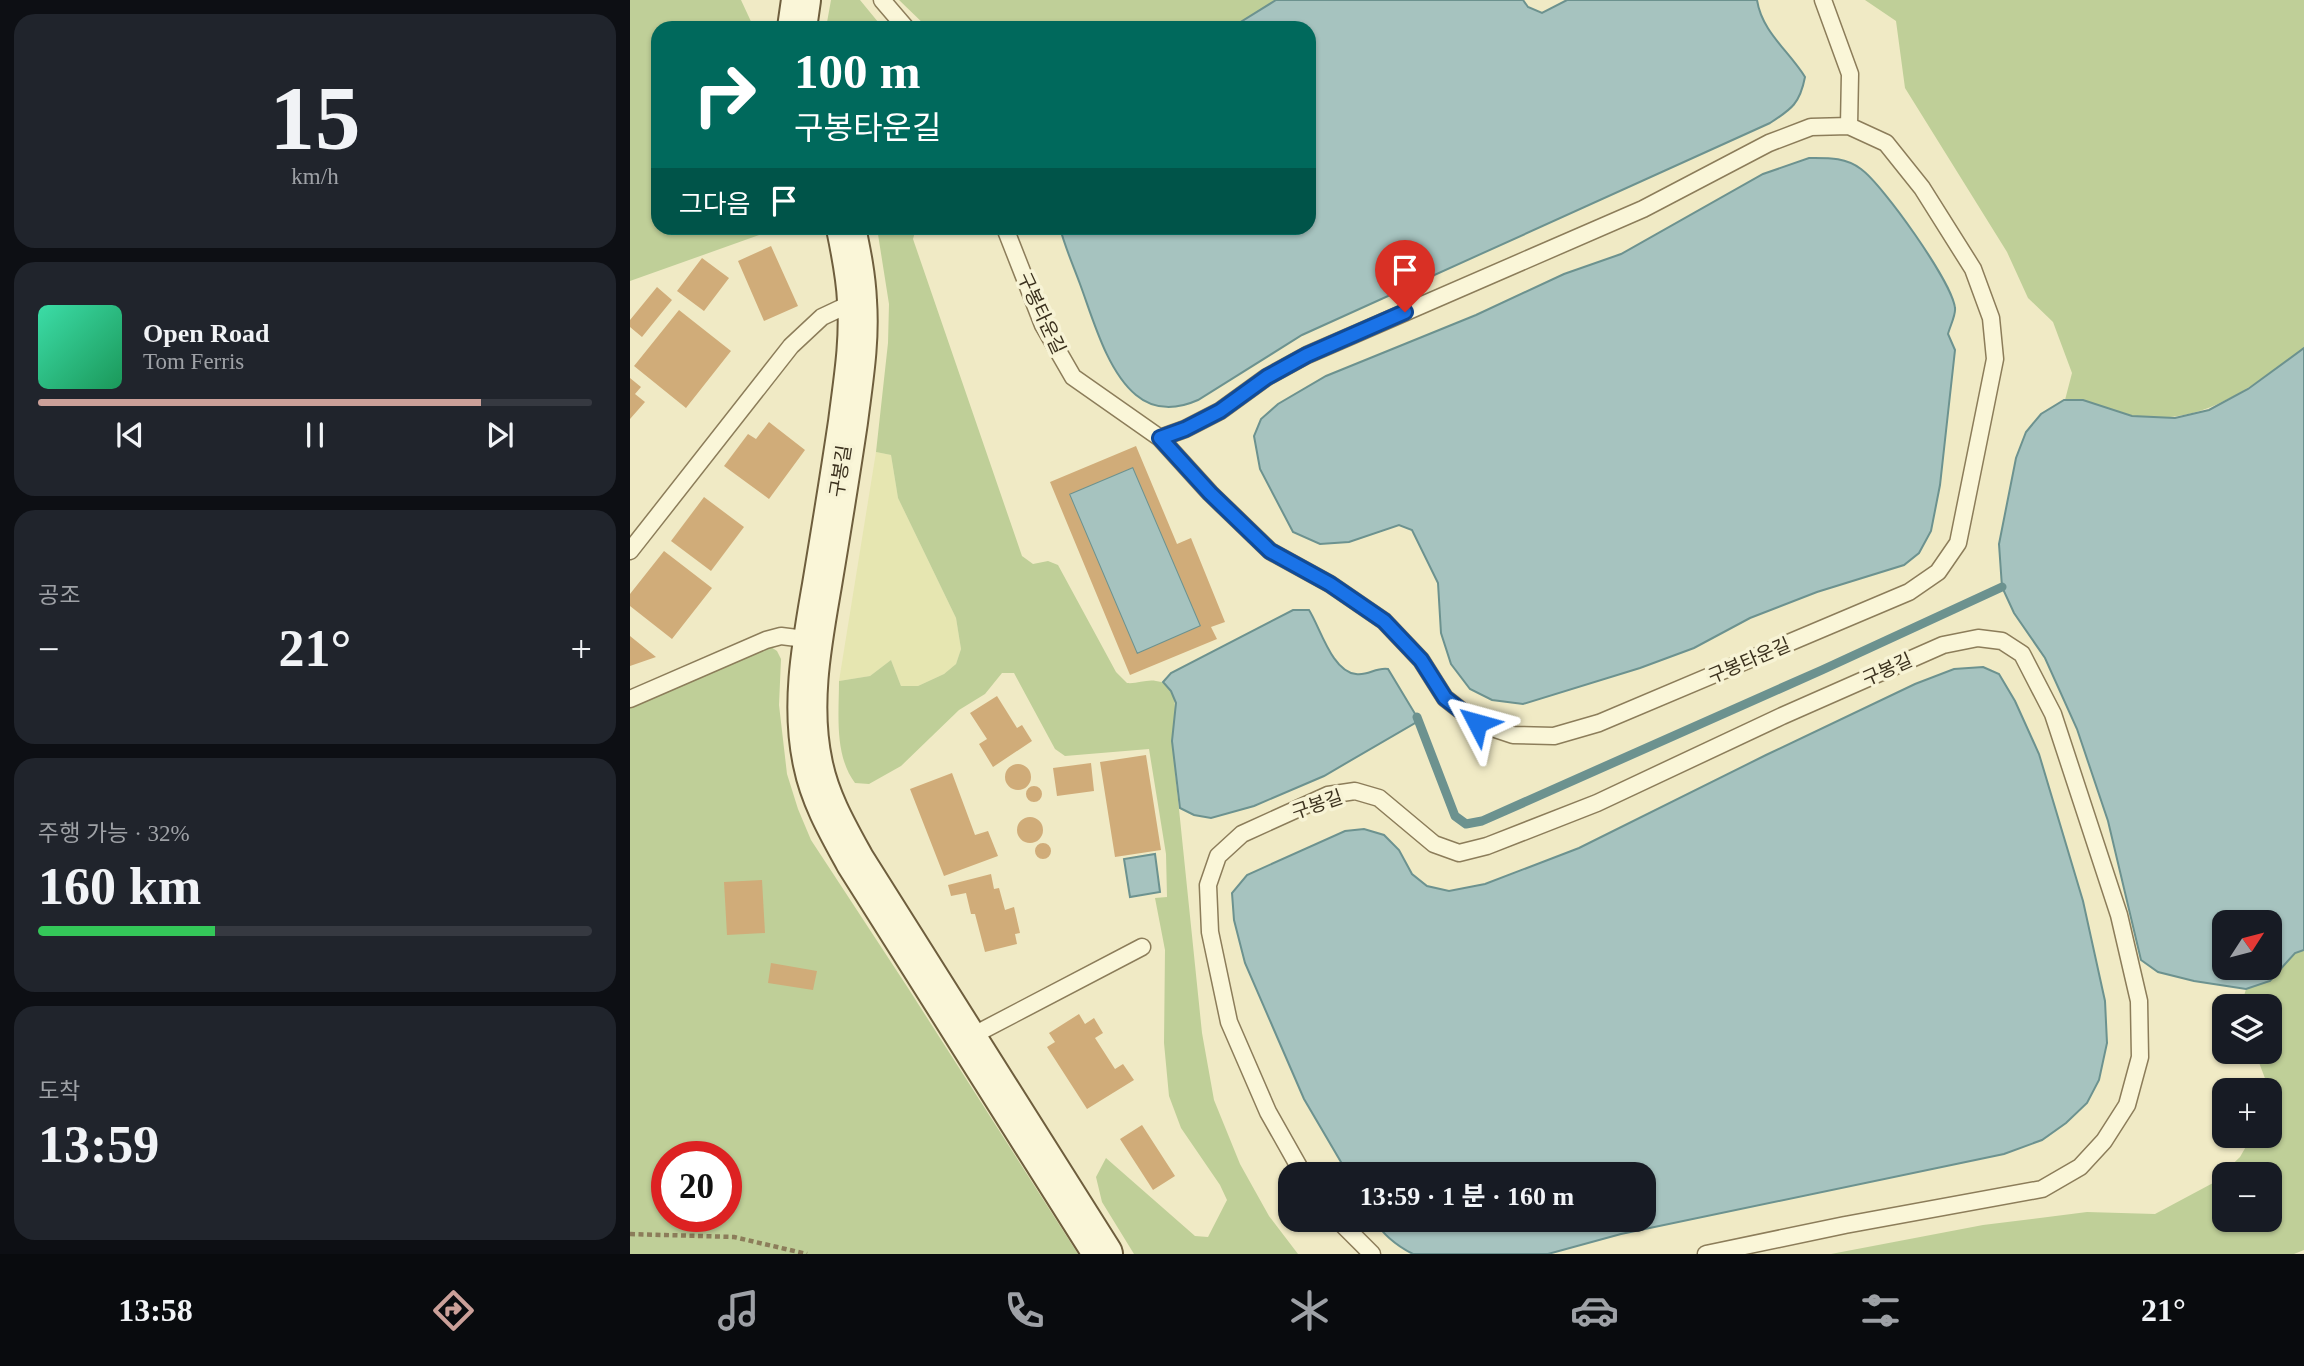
<!DOCTYPE html>
<html lang="ko">
<head>
<meta charset="utf-8">
<style>
  :root { --surface:#171b24; --page:#20242c; --text:#f1f3f6; --muted:#9ea1a6; --line:#363941; --accent:#cba099 }
  body { margin:0; font-family:"Times New Roman","Noto Sans KR",serif; background:var(--page); color:var(--text); height:100vh; display:flex; flex-direction:column; font-size:26px; white-space:nowrap }
  * { box-sizing:border-box; margin:0 }
  p { font-size:23px; color:var(--muted) }
  .icon { flex:none; width:38px; height:38px; fill:none; stroke:currentColor; stroke-width:2; stroke-linecap:round; stroke-linejoin:round }
  .map { position:relative; flex:1; overflow:hidden }
  .drawer { display:flex; flex-direction:column; gap:14px; padding:14px; background:#0d0f14; width:630px }
  .drawer>* { flex:none }
  .top-card { position:absolute; left:21px; top:21px; width:665px; height:214px; border-radius:21px; box-shadow:0 2px 5px #0004; background:#00695c; color:#fff; overflow:hidden }
  .needle { width:46px; rotate:54deg }
  .controls { position:absolute; left:1582px; top:910px; display:grid; gap:14px }
  .controls a { display:grid; place-items:center; width:70px; height:70px; border-radius:14px; background:var(--surface); box-shadow:0 2px 5px #0004; font-size:35px }
  .speed { position:absolute; left:21px; top:1141px; display:flex; gap:14px; font-size:35px; font-weight:700; text-align:center }
  .speed>* { display:grid; place-content:center; width:91px; height:91px; border-radius:50%; background:var(--surface); box-shadow:0 2px 5px #0004; line-height:1 }
  .speed .limit { border:10px solid #d22; background:#fff; color:#111 }
  .pin { position:absolute; display:grid; place-items:center; width:60px; height:60px; color:#fff; margin:-72px -30px; border-radius:50% 50% 50% 0; rotate:-45deg; box-shadow:0 0 7px #0007 }
  .pin .icon { rotate:45deg }
  .me { position:absolute; width:77px; margin:-38px; rotate:309deg; stroke-linejoin:round; filter:drop-shadow(0 0 5px #0008) }
  .turn { display:flex; align-items:center; gap:24px; height:147px; padding:0 28px; font-size:32px }
  .turn .icon { width:91px; height:91px; stroke-width:2.5 }
  .turn b { display:block; font-size:49px; line-height:60px }
  .then { display:flex; align-items:center; height:66px; padding:0 28px; background:#0003; gap:14px; font-size:26px }
  .big { font-size:52px; font-weight:700; line-height:1.1 }
  .drawer .card { flex:1; display:flex; flex-direction:column; justify-content:center; gap:10px; min-width:0; padding:0 24px; border-radius:21px; background:var(--page) }
  .drawer .dial { align-items:center; gap:0 }
  .dial b { font-size:91px; line-height:1 }
  .song { display:flex; align-items:center; gap:21px }
  .cover { width:84px; height:84px; border-radius:10px; background:linear-gradient(135deg,hsl(160 70% 55%),hsl(150 70% 35%)) }
  .played { height:7px; border-radius:4px; background:linear-gradient(90deg,var(--accent) 80%,var(--line) 80%) }
  .keys { display:flex; justify-content:space-around; direction:ltr }
  .heat { display:flex; justify-content:space-between; align-items:center; font-size:38px; direction:ltr }
  .charge { height:10px; border-radius:5px; background:linear-gradient(90deg,#34c759 32%,var(--line) 0) }
  .trip { position:absolute; left:648px; top:1162px; width:378px; height:70px; border-radius:21px; background:var(--surface); box-shadow:0 2px 5px #0004; font-weight:700; line-height:70px; text-align:center }
  .dock { display:flex; height:112px; justify-content:space-around; align-items:center; background:#090b0e; color:var(--muted) }
  .dock .icon { width:49px; height:49px }
  .dock .current { color:var(--accent) }
  .dock b { font-size:32px; color:var(--text) }
  main { display:flex; flex:1; min-height:0 }
  .map>svg:first-child { display:block }
  .farmland { fill:#e6e6b1 }
  .green { fill:#bfcf98; fill-rule:evenodd }
  .water { fill:#a6c3bf; stroke:#6c928f; stroke-width:2; fill-rule:evenodd }
  .lines { fill:none; stroke-linecap:round; stroke-linejoin:round }
  .stream { stroke:#6c928f; stroke-width:9 }
  .building { fill:#d0ac79; fill-rule:evenodd }
  .lane-casing { stroke:#8c7d5a; stroke-width:19 }
  .secondary-casing { stroke:#6e5e3d; stroke-width:42 }
  .path { stroke:#8c7d5a; stroke-width:4.5; stroke-dasharray:5 3.5; stroke-linecap:butt }
  .lane { stroke:#faf6d8; stroke-width:16 }
  .secondary { stroke:#faf6d8; stroke-width:38 }
  .route-casing { stroke:#114b97; stroke-width:18 }
  .route { stroke:#1a73e8; stroke-width:12 }
  .labels { text-anchor:middle; stroke-width:7; stroke-linejoin:round; paint-order:stroke }
  .street-label { font-size:19px; fill:#3b311e; stroke:#f7f3d5 }
</style>
</head>
<body>
<main>
<section class="drawer">
<div class="card dial"><b>15</b><p>km/h</p></div>
<div class="card">
<div class="song"><i class="cover"></i><div><b>Open Road</b><p>Tom Ferris</p></div></div>
<div class="played"></div>
<div class="keys"><svg class="icon" aria-label="previous" viewBox="0 0 24 24"><path d="M18 5L8 12l10 7zM5 5v14"/></svg><svg class="icon" aria-label="pause" viewBox="0 0 24 24"><path d="M8 5v14M16 5v14"/></svg><svg class="icon" aria-label="next" viewBox="0 0 24 24"><path d="M6 5l10 7-10 7zM19 5v14"/></svg></div>
</div>
<div class="card"><p>공조</p>
<div class="heat"><a>−</a><b class="big">21°</b><a>+</a></div>
</div>
<div class="card"><p>주행 가능 · 32%</p><b class="big">160 km</b><div class="charge"></div></div>
<div class="card"><p>도착</p><b class="big">13:59</b></div>
</section>
<div class="map">
<svg width="1674" height="1254" viewBox="0 0 1674 1254">
  <rect width="100%" height="100%" fill="#f0eac5"/>
  <path class="farmland" d="M246,452L261,455L268,498L326,618L331,649L326,664L314,674L288,686H271L261,660L240,676L209,681Z"/>
  <path class="green" d="M0,0H111L124,28H28V228H149L0,281Z
    M201,0H230L253,28H196Z
    M269,0H646L601,28H298Z
    M1235,0H1674V348C1621,387 1573,427 1503,416C1479,413 1461,400 1435,400L1442,373L1423,322L1398,298L1377,252L1275,88L1266,21Z
    M247,228H286L283,239L392,556L403,564L418,561L428,565L486,672L497,683C507,684 517,679 526,681C554,684 543,722 542,741L572,1033L584,1100L610,1164L639,1216L668,1254H504L472,1202L466,1177L476,1158L565,1236L578,1237L597,1200L590,1185L551,1128L539,1096L534,1043L535,950L525,898L537,897L536,854L519,749L435,756L425,749L384,673H372L355,694L329,710L271,766L239,784L225,783C204,755 209,714 209,681L240,676L261,660L271,686H288L314,674L326,664L331,649L326,618L268,498L261,455L246,452L258,343L259,304Z
    M134,647H141L147,651L151,659L149,705L157,774L168,809L181,840L278,988L448,1254H0V707ZM37,1157H96V1216H37Z
    M1674,950V1250L1664,1254H1201L1353,1225L1457,1212L1525,1214L1583,1183L1610,1157L1622,1136H1640V1090H1634L1636,1081L1625,1052H1640V1006H1611L1616,989L1640,981L1665,953ZM1594,1174H1640V1220H1594Z"/>
  <path class="water" d="M646,0H893L898,7L912,13L937,0H1127C1132,32 1159,51 1175,77C1170,103 1162,109 1140,123L672,335L568,400C548,409 525,411 506,395C477,371 463,319 450,284C443,265 435,247 430,228H679V28H601Z
    M1179,158C1198,158 1215,157 1231,169C1253,185 1322,282 1325,308C1326,315 1320,326 1318,334L1325,350L1310,485L1301,531L1289,553L1274,565L1187,592L1120,618L1064,648L1010,668L893,704L862,700L840,689L821,664L811,633L808,583L782,530L769,525L719,542L690,544L663,532L630,469L624,436L631,419L648,404L696,376L846,315L934,274L991,254L1133,174Z
    M1674,348V950L1665,953L1640,981L1616,989L1564,981L1528,972L1511,960L1478,821L1447,729L1415,658L1384,613L1372,587L1369,544L1386,458L1396,432L1411,414L1434,400H1453L1502,416L1545,418L1579,410L1618,389ZM1640,922V968H1594V922Z
    M503,467L571,626L507,654L439,494Z
    M663,610H679C690,627 702,672 726,674C738,676 746,667 758,669L787,717L785,723L694,776L624,806L581,818L564,815L550,808L542,741L546,703L541,691L533,682L541,673Z
    M1353,667L1369,674L1385,701L1409,754L1453,901L1475,1001L1477,1043L1469,1080L1457,1103L1436,1123L1412,1140L1374,1154L991,1234L918,1254H783C767,1246 754,1236 744,1220H1013V1174H718L674,1099L615,963L604,920L602,893L617,875L715,831L734,829L754,835L769,850L782,874L797,886L819,891L855,884L949,848L1136,755L1285,684L1324,669Z
    M525,854L530,892L500,897L494,859Z"/>
  <g class="lines">
    <path class="stream" d="M787,717L825,816L836,824L852,821L1192,670L1372,587"/>
  </g>
  <path class="building" d="M141,246L168,306L134,321L108,261Z
    M72,258L99,278L74,311L47,291Z
    M27,287L42,300L12,337L0,327V320Z
    M49,310L101,351L56,408L4,366Z
    M0,378L11,387L5,394L15,402L0,419Z
    M139,422L175,450L139,499L94,466L118,434L126,439Z
    M506,446L547,544L561,538L595,622L581,627L587,639L500,675L420,482ZM503,467L571,626L507,654L439,494Z
    M74,497L114,527L81,571L41,541Z
    M34,551L82,588L42,639L0,606V594Z
    M0,636L26,657L0,666Z
    M367,696L387,728L392,725L402,741L363,767L349,744L357,739L340,713Z
    M516,755L531,850L485,857L470,762Z
    M461,763L464,791L427,796L423,768Z
    M375 777a13 13 0 1 1 26 0a13 13 0 1 1-26 0Z
    M322,773L345,835L358,831L368,856L314,876L280,789Z
    M396 794a8 8 0 1 1 16 0a8 8 0 1 1-16 0Z
    M387 830a13 13 0 1 1 26 0a13 13 0 1 1-26 0Z
    M405 851a8 8 0 1 1 16 0a8 8 0 1 1-16 0Z
    M361,874L364,889L369,888L375,910L384,907L390,933L385,934L387,944L355,952L345,914H341L336,893L321,896L318,885Z
    M132,880L135,933L97,935L94,882Z
    M141,963L187,971L183,990L138,983Z
    M449,1014L455,1024L464,1018L473,1033L465,1038L485,1069L493,1064L504,1080L457,1109L417,1047L425,1042L419,1033Z
    M512,1125L545,1176L523,1190L490,1139Z"/>
  <g class="lines">
    <g class="lane-casing">
      <path id="lane" d="M252,0L276,28
        M1193,0L1220,74L1219,126
        M375,228L413,325L443,377L530,438L580,493L640,551L700,584L754,621L791,660L815,698L847,723L883,735L924,736L969,723L1279,592L1308,572L1328,543L1365,359L1361,318L1343,269L1292,188L1256,143L1219,126L1181,127L1139,143L1013,209L677,355L637,377L590,411L555,429L530,438
        M0,551L161,346L192,317L226,301
        M0,699L136,640L151,636L183,640
        M338,1038L512,947
        M673,1174L638,1112L599,1022L580,932L578,885L588,856L612,834L698,795L725,791L749,798L804,844L829,853L857,846L967,803L1152,716L1313,645L1348,638L1372,641L1392,654L1423,714L1489,915L1509,1001L1510,1057L1497,1105L1474,1141L1450,1167L1412,1189L1215,1225L1076,1254
        M708,1220L742,1254"/>
    </g>
    <g class="secondary-casing">
      <path id="secondary" d="M167,28L171,0
        M216,228C221,252 226,276 227,301C230,342 223,382 218,422C210,476 201,531 192,585C182,643 170,705 183,764C190,799 208,830 225,861L473,1254"/>
    </g>
    <path class="path" d="M0,1234L104,1237L177,1254"/>
    <use href="#lane" class="lane"/>
    <use href="#secondary" class="secondary"/>
  </g>
  <g class="lines">
    <g class="route-casing">
      <path id="route" d="M775,312L677,355L637,377L590,411L555,429L530,438L580,493L640,551L700,584L754,621L791,660L815,698L847,723"/>
    </g>
    <use href="#route" class="route"/>
  </g>
  <g class="labels">
    <g class="street-label">
      <text transform="translate(412 313) rotate(65)" y="7">구봉타운길</text>
      <text transform="translate(210 471) rotate(-81)" y="7">구봉길</text>
      <text transform="translate(1119 660) rotate(-23)" y="7">구봉타운길</text>
      <text transform="translate(1257 669) rotate(-24)" y="7">구봉길</text>
      <text transform="translate(687 804) rotate(-19)" y="7">구봉길</text>
    </g>
  </g>
</svg>
<div class="controls">
<a><svg class="needle" viewBox="-14 -14 28 28"><path d="M0-13l5 13h-10z" fill="#e53935"/><path d="M0 13l5-13h-10z" fill="#9ea1a6"/></svg></a>
<a><svg class="icon" aria-label="layers" viewBox="0 0 24 24"><path d="M12 4l9 5-9 5-9-5zM3 14l9 5 9-5"/></svg></a>
<a>+</a>
<a>−</a>
</div>
<div class="speed"><div class="limit">20</div></div>
<div class="pin" style="left:775px;top:312px;background:#d93025"><svg class="icon" aria-label="arrive" viewBox="0 0 24 24"><path d="M6 21V4h12l-3 4 3 4H6"/></svg></div>
<svg class="me" style="left:847px;top:723px" viewBox="-20 -20 40 40"><path d="M0-17L14 15 0 8-14 15z" fill="#1a73e8" stroke="#fff" stroke-width="4"/></svg>
<div class="trip">13:59 · 1 분 · 160 m</div>
<div class="top-card">
<div class="turn"><svg class="icon" aria-label="right" viewBox="0 0 24 24"><path d="M7 20v-9h11M14 6l5 5-5 5"/></svg><div><b>100 m</b>구봉타운길</div></div>
<div class="then">그다음<svg class="icon" aria-label="arrive" viewBox="0 0 24 24"><path d="M6 21V4h12l-3 4 3 4H6"/></svg></div>
</div>
</div>
</main>
<nav class="dock">
<b>13:58</b>
<svg class="icon current" aria-label="directions" viewBox="0 0 24 24"><path d="M12 3l9 9-9 9-9-9zM9 14v-3h6M13 9l2 2-2 2"/></svg>
<svg class="icon" aria-label="music" viewBox="0 0 24 24"><path d="M9 18V5l10-2v13"/><circle cx="6" cy="18" r="3"/><circle cx="16" cy="16" r="3"/></svg>
<svg class="icon" aria-label="phone" viewBox="0 0 24 24"><path d="M5 4h4l2 5-3 2q2 4 5 5l2-3 5 2v4C11 20 4 13 5 4z"/></svg>
<svg class="icon" aria-label="climate" viewBox="0 0 24 24"><path d="M12 3v18M4 7l16 10M4 17L20 7"/></svg>
<svg class="icon" aria-label="car" viewBox="0 0 24 24"><path d="M5 17H2v-5l4-1 3-4h7l3 4 3 1v5h-3M9 17h6M6 11h13"/><circle cx="7" cy="17" r="2"/><circle cx="17" cy="17" r="2"/></svg>
<svg class="icon" aria-label="filters" viewBox="0 0 24 24"><path d="M4 7h16M4 17h16"/><circle cx="9" cy="7" r="2"/><circle cx="15" cy="17" r="2"/></svg>
<b>21°</b>
</nav>
</body>
</html>
